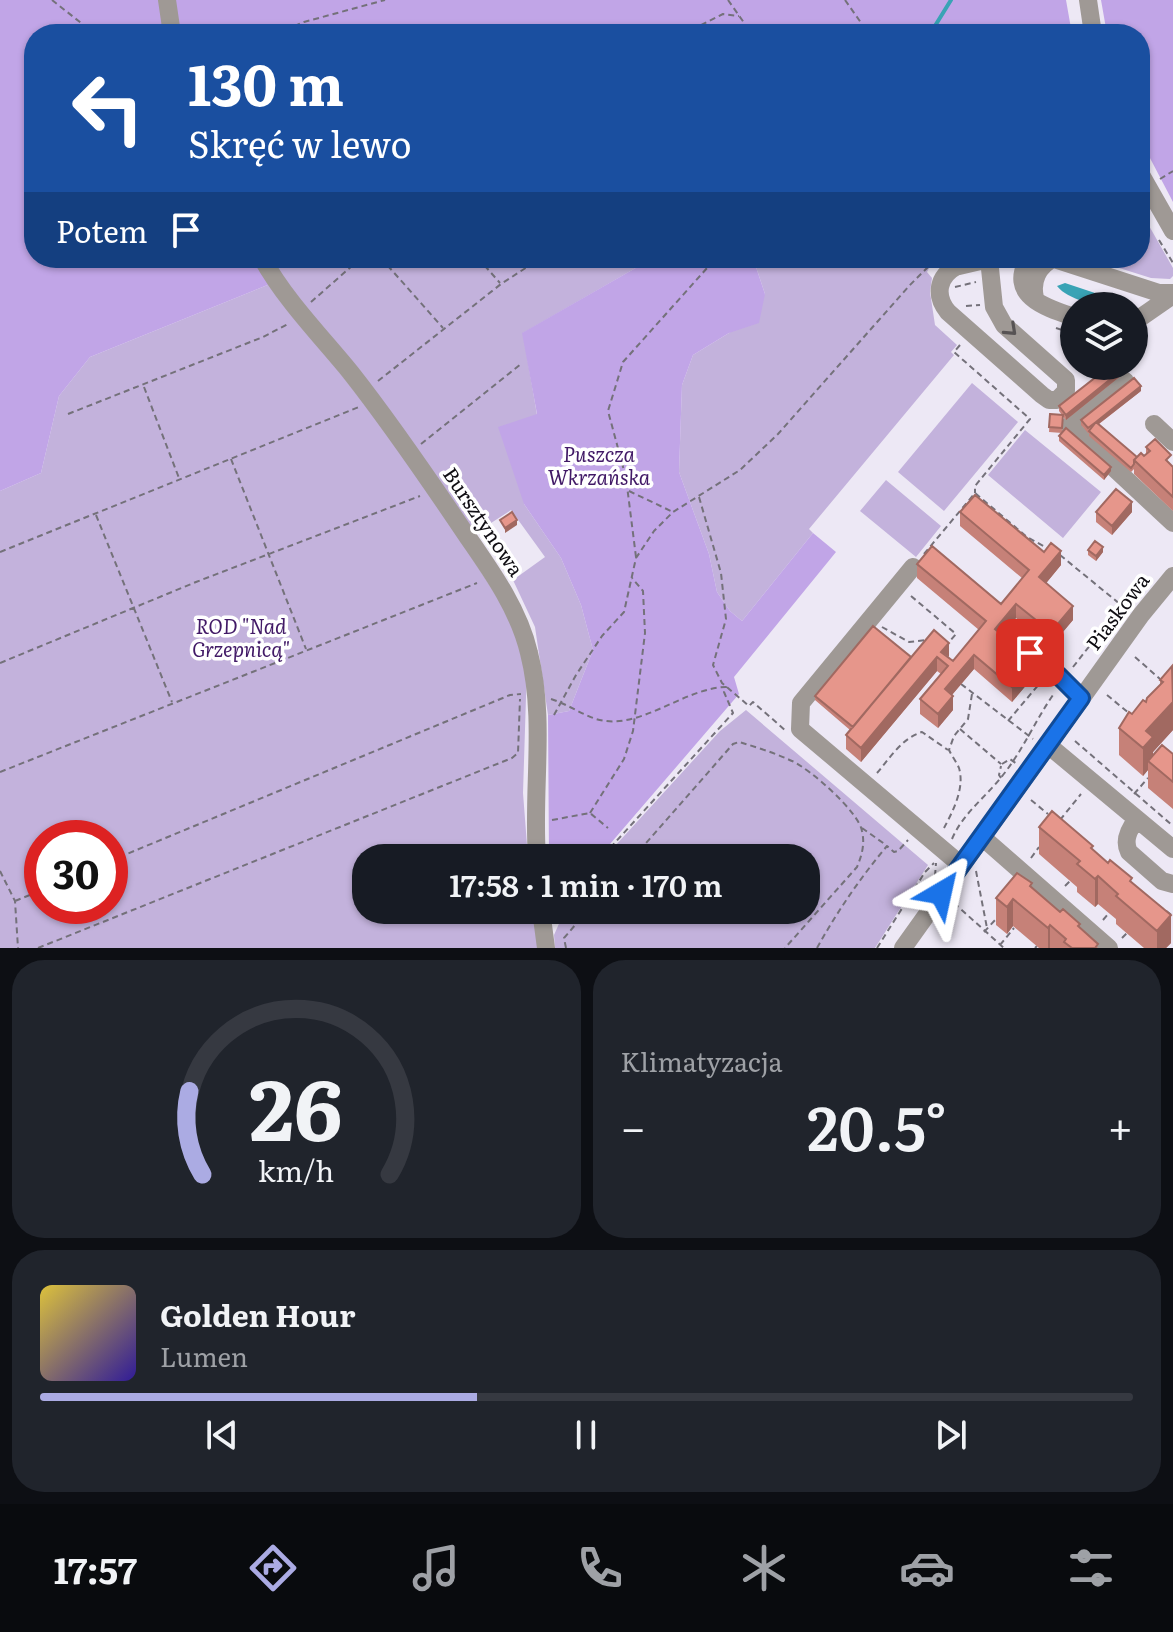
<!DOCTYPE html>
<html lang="pl">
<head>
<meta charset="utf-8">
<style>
  :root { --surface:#171b24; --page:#20242c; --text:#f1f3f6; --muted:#9ea1a6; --line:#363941; --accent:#ababe3 }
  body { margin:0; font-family:Literata,serif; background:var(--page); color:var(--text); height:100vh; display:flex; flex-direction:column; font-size:30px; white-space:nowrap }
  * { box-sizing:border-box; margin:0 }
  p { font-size:26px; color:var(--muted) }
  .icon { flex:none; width:44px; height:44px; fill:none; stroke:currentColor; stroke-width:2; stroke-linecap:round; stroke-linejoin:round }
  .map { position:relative; height:948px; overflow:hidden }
  .drawer { display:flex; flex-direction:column; gap:12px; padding:12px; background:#0d0f14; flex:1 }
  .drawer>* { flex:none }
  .top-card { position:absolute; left:24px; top:24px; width:1126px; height:244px; border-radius:32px; box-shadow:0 2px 6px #0004; background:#1a4fa0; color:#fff; overflow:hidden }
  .controls { position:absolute; left:1060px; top:292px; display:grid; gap:16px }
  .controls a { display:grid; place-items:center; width:88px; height:88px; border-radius:50%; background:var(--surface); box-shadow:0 2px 6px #0004; font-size:40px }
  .speed { position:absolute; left:24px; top:820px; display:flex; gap:16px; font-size:40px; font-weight:700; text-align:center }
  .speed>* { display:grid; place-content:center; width:104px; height:104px; border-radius:50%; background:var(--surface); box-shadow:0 2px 6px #0004; line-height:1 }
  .speed .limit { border:12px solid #d22; background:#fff; color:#111 }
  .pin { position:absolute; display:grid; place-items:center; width:68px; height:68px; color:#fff; margin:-34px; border-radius:16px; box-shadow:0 4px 12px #0006 }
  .me { position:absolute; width:88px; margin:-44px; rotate:36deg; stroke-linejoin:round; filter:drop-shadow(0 0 6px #0008) }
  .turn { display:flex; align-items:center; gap:28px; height:168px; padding:0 32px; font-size:36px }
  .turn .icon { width:104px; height:104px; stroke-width:2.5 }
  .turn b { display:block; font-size:56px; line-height:68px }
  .then { display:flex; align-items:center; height:76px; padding:0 32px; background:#0003; gap:16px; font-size:30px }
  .big { font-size:60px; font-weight:600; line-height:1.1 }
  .drawer .card { flex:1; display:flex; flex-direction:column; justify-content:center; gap:12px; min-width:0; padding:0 28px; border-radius:32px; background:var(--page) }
  .drawer .dial { align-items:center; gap:0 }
  .dial svg { height:208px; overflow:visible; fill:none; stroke:var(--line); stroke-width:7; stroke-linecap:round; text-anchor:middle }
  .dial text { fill:var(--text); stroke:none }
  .song { display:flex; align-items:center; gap:24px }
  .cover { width:96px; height:96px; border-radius:12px; background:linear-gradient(135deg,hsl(50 70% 55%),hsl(250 70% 35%)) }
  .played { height:8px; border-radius:4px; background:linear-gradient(90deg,var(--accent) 40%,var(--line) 40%) }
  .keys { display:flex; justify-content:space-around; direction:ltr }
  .heat { display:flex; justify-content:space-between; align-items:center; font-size:44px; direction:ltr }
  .drawer .tiles { flex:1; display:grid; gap:12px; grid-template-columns:1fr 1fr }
  .card:last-child { grid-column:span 2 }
  .trip { position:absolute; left:352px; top:844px; width:468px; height:80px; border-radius:32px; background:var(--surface); box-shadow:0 2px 6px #0004; font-weight:600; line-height:80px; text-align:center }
  .tab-bar { display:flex; height:128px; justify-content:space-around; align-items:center; background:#090b0e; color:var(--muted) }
  .tab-bar .icon { width:56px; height:56px }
  .tab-bar .current { color:var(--accent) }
  .tab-bar b { font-size:36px; color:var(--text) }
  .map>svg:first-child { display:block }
  .green { fill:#c3b2dc; fill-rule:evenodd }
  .forest { fill:#c1a5e7 }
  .water { fill:#39a3b5 }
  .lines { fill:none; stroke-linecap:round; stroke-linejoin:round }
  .stream { stroke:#39a3b5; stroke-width:4 }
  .path { stroke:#74717a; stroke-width:2; stroke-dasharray:6 4; stroke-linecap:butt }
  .minor { stroke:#9f9995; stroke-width:18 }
  .wall { fill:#c68178 }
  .shaded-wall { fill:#a16961 }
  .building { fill:#e6968b; stroke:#a16961; stroke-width:2 }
  .oneway { stroke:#575354 }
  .route-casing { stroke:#114b97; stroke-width:20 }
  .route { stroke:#1a73e8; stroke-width:14 }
  .labels { text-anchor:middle; stroke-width:7; stroke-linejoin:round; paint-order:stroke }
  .park-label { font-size:20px; font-style:italic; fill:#411966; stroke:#fff }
  .street-label { font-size:20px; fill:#0f0d12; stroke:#fff }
</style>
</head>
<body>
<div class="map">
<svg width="1173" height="948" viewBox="0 0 1173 948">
  <rect width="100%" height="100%" fill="#ede8f5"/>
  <path class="green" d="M1140,215L1148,224L1173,268V276L1170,279L1151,278L1116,267L1117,264L1109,262L1107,265L1090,259L1140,258Z
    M269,258H653L523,333L537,415L524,504L561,558L581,605L593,650L569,711L548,715L535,627L513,580L545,557L511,510L474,534Z
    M753,258H934L927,272L932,278L930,292L935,325L957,345L951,352L954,355L809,529L813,533L742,621L730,611L717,592L709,554L679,472L682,385L693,355L729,333L765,294Z
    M270,284L410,462L501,603L517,636L527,665L523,793L528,858H366V910H533L538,948H0V491L41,473L59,396L90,357ZM42,838H110V906H42Z
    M972,383L1018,422L944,511L898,472Z
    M1025,430L1101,492L1063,538L988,475Z
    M886,480L941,526L916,557L860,511Z
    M746,710L928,865L875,948H555L554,935L565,910H806V858H604L720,731Z"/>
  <path class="forest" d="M0,0H1066L1072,34H725L716,25L700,34H34V258H257L270,284L90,357L59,396L41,473L0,491Z
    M1101,0H1173V202L1140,139V34H1107Z
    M653,258H753L765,294L759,323L729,333L693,355L682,385L679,472L709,554L717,592L730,611L742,621L813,533L836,552L734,677L739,694L598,858H549L548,715L569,711L593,650L581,605L561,558L524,504L498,427L537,414L522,333Z"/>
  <path class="water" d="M1065,283L1110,298L1114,306C1097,306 1068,300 1057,286Z"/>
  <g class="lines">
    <path class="stream" d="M930,34L951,0"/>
    <path class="path" d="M52,0L95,34
      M728,0L752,34
      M845,0L869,34
      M276,34L304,22L385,0
      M683,34L723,14L739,16
      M1160,179L1173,171
      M1140,207L1148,220
      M1159,240L1173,263
      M381,258L443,328
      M478,258L500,283
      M955,287L976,282
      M311,302L361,258
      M966,306L980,305
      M1056,328L1074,334
      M960,345L954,352L1030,419L975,486V493
      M378,381L501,284L541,258
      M144,387L179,478
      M68,414L263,337L288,324
      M421,444L521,364
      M231,459L306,649
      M629,491L673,512
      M699,497L721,573L726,619L713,665L722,683L749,706L753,702L786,731
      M96,515L172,702
      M0,552L359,407
      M924,554L975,493L1027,537L1047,548
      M1060,555L1126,609
      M636,557L626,478L608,411L623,362L716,258
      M911,596L956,634L949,642
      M882,627L909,642L927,640
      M1135,657L1160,679
      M0,663L196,582L420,496
      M1073,667L1134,589L1144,586
      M961,684L1033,739
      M1107,695L1130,714
      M551,699C567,704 581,714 596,719C639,732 683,688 726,687L724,692L733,713L601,858
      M554,715L576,675L602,636L624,612L636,558L654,531L673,512L740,470L778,434L909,286L930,265L919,258
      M1008,721L1040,683
      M960,729L1001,764
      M1075,741L1173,826
      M1002,764L1010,759L1017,764
      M0,772L477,583
      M877,773C890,758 902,738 922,732L948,750
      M1001,778L999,775L1001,766
      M1134,794L1148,778
      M1031,800L1048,814
      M590,813L624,759L633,731L645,633L643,591L632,578
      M552,820L590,813L608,828
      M1060,820L1081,794
      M862,828L886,845
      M944,828C953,811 965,788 959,768C957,763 952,756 949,750L954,736L968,719L972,694
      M952,839C963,813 986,797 1003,775C1023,750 1035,721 1053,695
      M633,858L733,744L739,742C756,747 775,753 792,761C810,769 859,812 862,831C865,844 862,855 857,867L785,948
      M1031,858L1039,847
      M110,861L510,695L521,694
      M0,871L15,901L18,948
      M976,871L987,928
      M935,876L936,863
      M1065,886L1070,881
      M15,901L42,890
      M954,903L1004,948
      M1158,905L1173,916
      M558,918L562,910
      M1103,920L1109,913
      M984,932L996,919
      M1122,938L1127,933
      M1000,945L1014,928
      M38,948L512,758L518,753L520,699
      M566,948L564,938L588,910
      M817,948C837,912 860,878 887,846L894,852L898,851L908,840
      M877,948L925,872L934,863
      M1035,948L1037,946"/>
    <path class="minor" d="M167,0L172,34
      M1088,0L1093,34
      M1140,173L1173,231
      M262,258C286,301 320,335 351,373C392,425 430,481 467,536C492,572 519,610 529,653C546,719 532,790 537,858
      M1029,258C1006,296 1047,308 1074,317
      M1051,258L1159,293H1173
      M989,259L994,307L1004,325L1066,380V391L1057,400H1049L1042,395L948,312C934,295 938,276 957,266H959L989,259L992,258
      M1035,298C1031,281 1038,266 1054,258
      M1134,322L1173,295
      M1125,381L1069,426L1173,523
      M1154,424L1173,442
      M913,567L801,703L800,729L961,865
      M1030,653L1058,675L1081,698
      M1048,745L1173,849
      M1137,819C1129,829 1123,840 1129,852L1162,881L1173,884
      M982,837L1109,948
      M541,910L546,948
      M903,948L1141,615L1173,576"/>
  </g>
  <path class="wall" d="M1123,374L1066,420L1062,415V433L1049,432L1050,414L1062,415L1059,411V406Z
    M1141,391L1099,424L1137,457L1144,456L1146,454V447L1173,467V511L1134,474V469L1131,472L1089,436V433H1088L1081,425V420Z
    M1059,436L1111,471L1104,480L1059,441Z
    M960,512L1044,552L1061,565L1046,583L1073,620L1051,646L1016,618L1002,635L1034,676L1012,702L974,669L952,695L953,710L938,728L920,714V699L941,674L937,671L861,762L846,749V735L850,730L815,700V696L911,657L948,658L953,661L979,630L917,578V564L1001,604L1022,578L960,526Z
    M1096,512H1132L1112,535L1096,522Z
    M1088,550L1103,552L1096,561L1088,555Z
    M1173,666V730L1153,752V756L1173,754V809L1148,788V770L1143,776L1119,755V728L1132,714L1146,702L1160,685V680Z
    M1039,827L1093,850L1132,883L1171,943L1166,948H1144L1116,924V919L1098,904L1095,907L1077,892V887L1039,854Z
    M1032,888L1080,928L1098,948H1039L1013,926L1007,934L996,925V898Z"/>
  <path class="shaded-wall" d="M1123,369V374L1066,420V415Z
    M1141,386V391L1096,426V422Z
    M1111,467V471L1104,480V475Z
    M1132,502V512L1112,535V526Z
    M517,520V525L505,533V528Z
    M1103,547V552L1096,561V556Z
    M1061,551V565L1039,592V577Z
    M1016,604V618L995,643V629Z
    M1073,606V620L1051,646V632Z
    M949,643V657L941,652Z
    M974,655V669L945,703V689Z
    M937,657V671L861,762V748Z
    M1034,661V676L1012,702V687Z
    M953,696V710L938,728V714Z
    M1173,702V730L1153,752V765L1148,761V770L1143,776V748L1146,731Z
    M1098,876V904L1095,907V879Z
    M1013,899V926L1007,934V907Z
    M1171,915V943L1166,948H1157V931Z
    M1050,925V948H1048V928Z"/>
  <path class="building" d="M1110,366H1120L1123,369L1066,415L1059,406Z
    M1134,378L1141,386L1096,422L1137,457L1134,460V464L1131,468L1089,431L1096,422L1088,428L1081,420Z
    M1050,414L1063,415L1062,428L1049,427Z
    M1066,428L1111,467L1104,475L1059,436Z
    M1155,439L1171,455L1166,460L1173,467V497L1134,460L1141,453L1144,456L1150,451L1146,447Z
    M1116,489L1132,502L1112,526L1096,512Z
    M975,495L1044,552L1051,543L1061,551L1039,577L1073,606L1051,632L1016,604L995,629L1034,661L1012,687L974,655L945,689L953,696L938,714L920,699L948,666L937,657L861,748L846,735L934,630L949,643L941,652L953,661L986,621L917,564L932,546L1001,604L1029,570L960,512Z
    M512,512L517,520L505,528L500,520Z
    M1095,541L1103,547L1096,556L1088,550Z
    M873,626L911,657L853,727L815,696Z
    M1172,666L1173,702L1146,731L1153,737L1143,748L1119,728L1129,712L1132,714L1143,700L1146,702L1147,698L1163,682L1160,680Z
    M1162,745L1173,754V782L1148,761Z
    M1052,811L1093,846L1091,848L1108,863L1110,860L1132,878L1130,881L1171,915L1157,931L1116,896L1118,894L1098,876L1095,879L1077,864L1080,861L1039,827Z
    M1017,873L1032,883L1030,886L1060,912L1063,909L1080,924L1078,926L1098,944L1095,948H1072L1064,942L1066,939L1050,925L1048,928L1013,899L1007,907L996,898Z"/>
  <defs><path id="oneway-chevron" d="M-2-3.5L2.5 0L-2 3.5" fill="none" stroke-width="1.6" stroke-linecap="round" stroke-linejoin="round" transform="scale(2)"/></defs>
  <use class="oneway" href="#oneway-chevron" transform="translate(1011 330) rotate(43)"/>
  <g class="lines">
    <g class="route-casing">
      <path id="route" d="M941,893L1081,698L1058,675L1030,653"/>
    </g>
    <use href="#route" class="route"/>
  </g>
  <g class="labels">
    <g class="park-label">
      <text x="599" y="462">Puszcza<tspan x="599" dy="23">Wkrzańska</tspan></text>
      <text x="241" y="634">ROD "Nad<tspan x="241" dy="23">Grzepnicą"</tspan></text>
    </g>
    <g class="street-label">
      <text transform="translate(483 522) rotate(56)" y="7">Bursztynowa</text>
      <text transform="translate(1118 612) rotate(-53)" y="7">Piaskowa</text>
    </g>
  </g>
</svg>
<div class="controls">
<a><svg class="icon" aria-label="layers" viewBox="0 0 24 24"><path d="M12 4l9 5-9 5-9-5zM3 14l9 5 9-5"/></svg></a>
</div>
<div class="speed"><div class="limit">30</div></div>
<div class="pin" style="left:1030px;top:653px;background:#d93025"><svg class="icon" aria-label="arrive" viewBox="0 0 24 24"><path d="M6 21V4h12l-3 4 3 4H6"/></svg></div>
<svg class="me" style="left:941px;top:893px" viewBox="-20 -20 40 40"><path d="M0-17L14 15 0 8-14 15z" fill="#1a73e8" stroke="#fff" stroke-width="4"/></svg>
<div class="trip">17:58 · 1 min · 170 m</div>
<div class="top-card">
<div class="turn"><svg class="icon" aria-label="left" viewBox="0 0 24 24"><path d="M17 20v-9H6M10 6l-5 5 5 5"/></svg><div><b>130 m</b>Skręć w lewo</div></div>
<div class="then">Potem<svg class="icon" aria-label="arrive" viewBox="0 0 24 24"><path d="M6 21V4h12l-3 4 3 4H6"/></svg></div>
</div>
</div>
<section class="drawer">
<div class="tiles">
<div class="card dial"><svg viewBox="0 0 100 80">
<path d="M14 69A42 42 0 1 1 86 69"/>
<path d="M14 69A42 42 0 0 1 9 37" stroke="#ababe3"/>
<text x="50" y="56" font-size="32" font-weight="700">26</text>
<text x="50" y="72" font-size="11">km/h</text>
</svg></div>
<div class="card"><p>Klimatyzacja</p>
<div class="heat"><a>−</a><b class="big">20.5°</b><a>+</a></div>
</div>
<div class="card">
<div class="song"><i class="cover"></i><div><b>Golden Hour</b><p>Lumen</p></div></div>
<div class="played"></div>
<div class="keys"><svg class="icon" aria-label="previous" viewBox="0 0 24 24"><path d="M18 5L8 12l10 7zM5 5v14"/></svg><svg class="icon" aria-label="pause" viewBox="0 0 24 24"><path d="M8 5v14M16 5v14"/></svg><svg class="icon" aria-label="next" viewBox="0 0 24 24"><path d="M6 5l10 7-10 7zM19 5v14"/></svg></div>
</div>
</div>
</section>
<nav class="tab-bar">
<b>17:57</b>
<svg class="icon current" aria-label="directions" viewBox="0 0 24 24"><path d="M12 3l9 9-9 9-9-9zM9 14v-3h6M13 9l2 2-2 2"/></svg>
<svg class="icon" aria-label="music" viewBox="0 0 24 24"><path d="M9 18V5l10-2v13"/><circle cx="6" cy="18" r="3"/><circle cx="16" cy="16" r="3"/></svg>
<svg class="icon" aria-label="phone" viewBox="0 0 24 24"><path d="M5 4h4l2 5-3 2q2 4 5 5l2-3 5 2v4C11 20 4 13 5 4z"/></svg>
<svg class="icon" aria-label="climate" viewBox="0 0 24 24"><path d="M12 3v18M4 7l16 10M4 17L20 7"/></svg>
<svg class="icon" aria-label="car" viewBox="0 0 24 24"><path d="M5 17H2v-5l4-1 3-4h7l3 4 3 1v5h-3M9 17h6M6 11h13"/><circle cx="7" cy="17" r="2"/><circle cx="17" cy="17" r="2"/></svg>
<svg class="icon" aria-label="filters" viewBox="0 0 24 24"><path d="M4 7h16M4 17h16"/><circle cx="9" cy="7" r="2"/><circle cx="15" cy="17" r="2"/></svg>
</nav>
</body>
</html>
